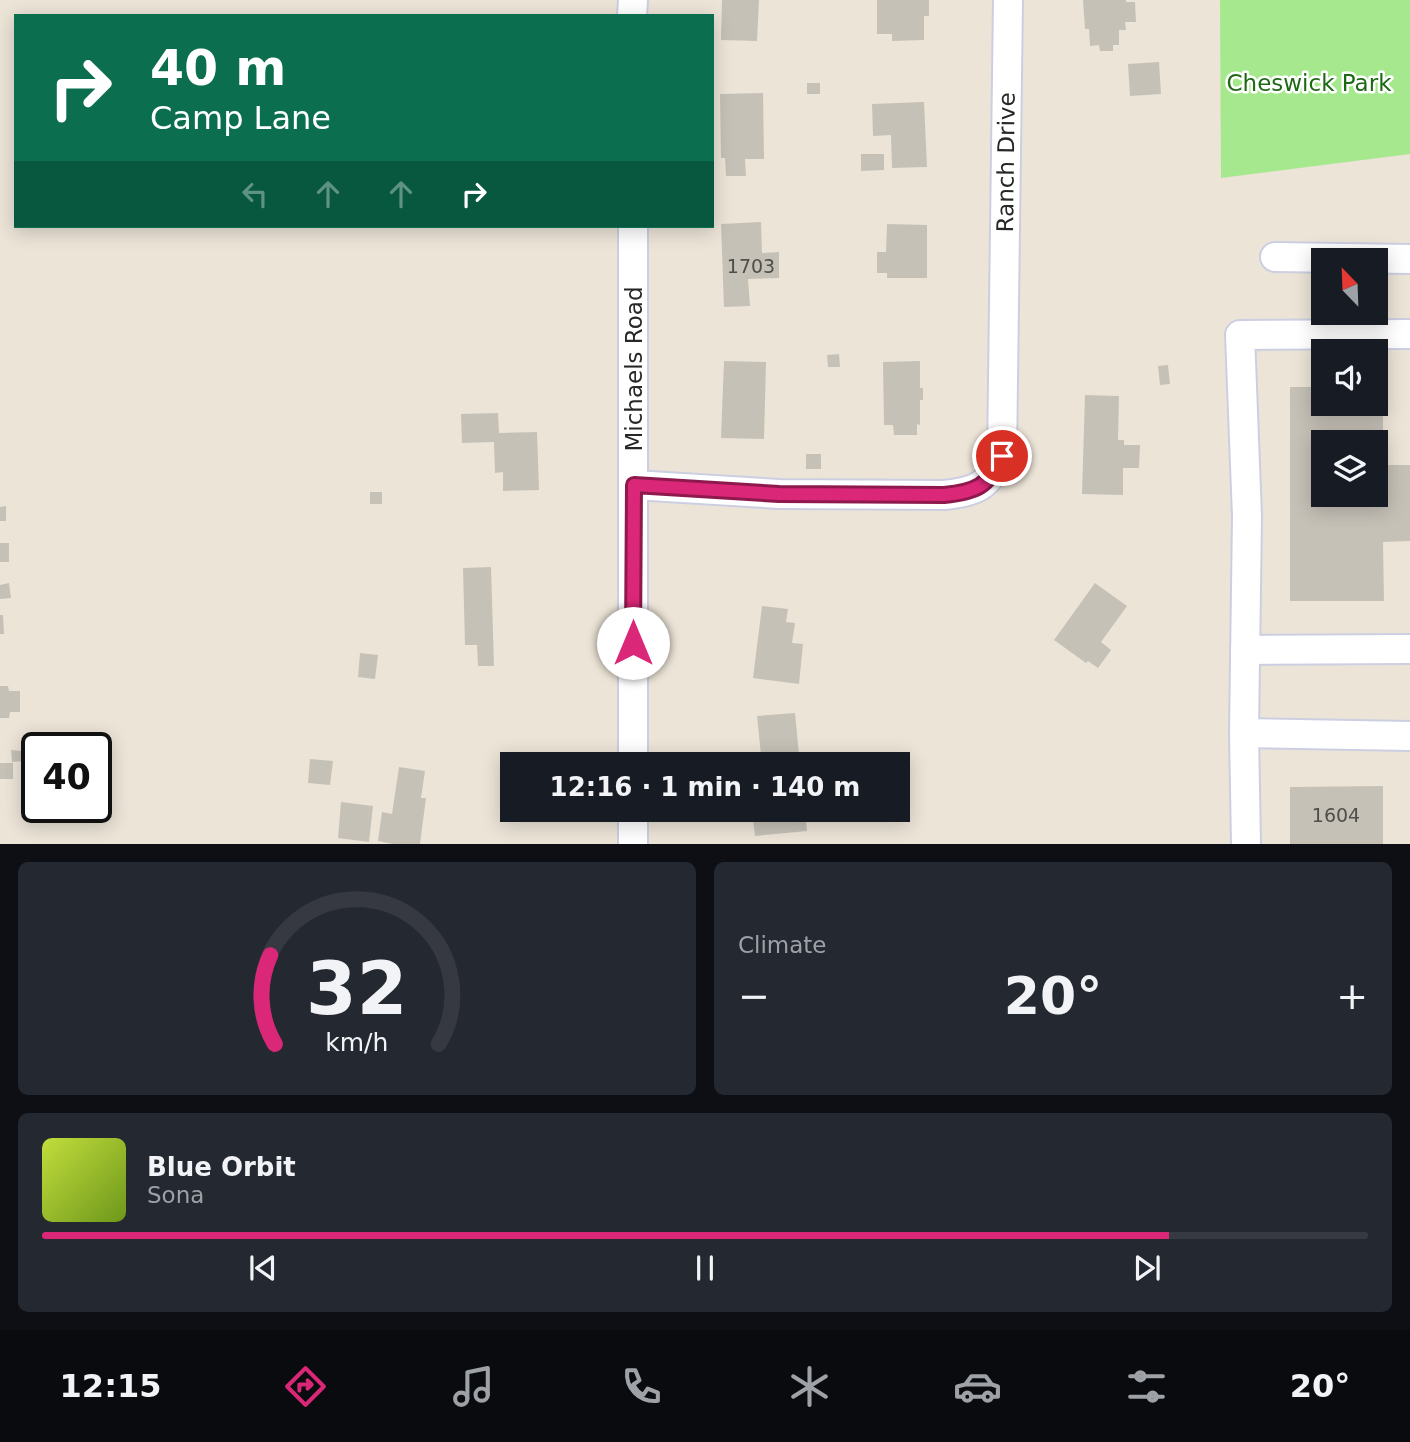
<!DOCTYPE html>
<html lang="en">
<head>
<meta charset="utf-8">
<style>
  :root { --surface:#171b24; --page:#242831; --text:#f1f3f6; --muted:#9ea1a6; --line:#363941; --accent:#db2777 }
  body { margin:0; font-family:"DejaVu Sans",sans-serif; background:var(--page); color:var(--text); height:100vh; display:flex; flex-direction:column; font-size:26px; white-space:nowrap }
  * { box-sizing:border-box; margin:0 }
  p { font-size:23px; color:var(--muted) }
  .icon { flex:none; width:38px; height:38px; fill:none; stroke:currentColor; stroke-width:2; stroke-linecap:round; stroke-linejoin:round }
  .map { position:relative; height:844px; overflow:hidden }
  .details { display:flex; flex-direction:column; gap:18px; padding:18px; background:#0d0f14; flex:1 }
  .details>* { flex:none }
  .hud { position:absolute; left:14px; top:14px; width:700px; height:214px; border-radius:0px; box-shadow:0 4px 18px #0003; background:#0b6e4f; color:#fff; overflow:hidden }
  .needle { width:46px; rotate:337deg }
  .buttons { position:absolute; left:1311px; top:248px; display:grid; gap:14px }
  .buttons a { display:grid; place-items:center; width:77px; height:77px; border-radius:0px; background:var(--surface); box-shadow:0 4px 18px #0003; font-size:35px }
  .speed { position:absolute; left:21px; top:732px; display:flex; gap:14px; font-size:35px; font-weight:700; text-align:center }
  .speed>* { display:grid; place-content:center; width:91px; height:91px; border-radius:50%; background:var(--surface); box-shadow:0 4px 18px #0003; line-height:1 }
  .speed .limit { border:4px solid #111; border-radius:10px; background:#fff; color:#111 }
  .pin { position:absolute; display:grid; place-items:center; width:60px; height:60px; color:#fff; margin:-30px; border:4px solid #fff; border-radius:50%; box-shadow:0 2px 7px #0007 }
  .me { position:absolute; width:77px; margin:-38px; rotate:0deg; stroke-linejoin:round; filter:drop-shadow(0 0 5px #0008) }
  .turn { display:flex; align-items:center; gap:24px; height:147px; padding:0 21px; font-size:32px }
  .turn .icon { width:91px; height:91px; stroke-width:2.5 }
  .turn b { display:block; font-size:49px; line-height:60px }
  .lanes { display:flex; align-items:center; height:66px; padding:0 21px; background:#0003; justify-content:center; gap:35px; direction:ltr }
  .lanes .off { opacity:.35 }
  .big { font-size:52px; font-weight:700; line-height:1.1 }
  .details .widget { flex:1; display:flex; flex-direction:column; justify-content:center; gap:10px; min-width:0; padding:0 24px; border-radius:10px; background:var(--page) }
  .details .dial { align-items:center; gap:0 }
  .dial svg { height:182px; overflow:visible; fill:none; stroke:var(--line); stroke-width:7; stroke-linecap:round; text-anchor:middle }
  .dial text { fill:var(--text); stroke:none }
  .song { display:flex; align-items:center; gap:21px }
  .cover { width:84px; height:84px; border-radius:10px; background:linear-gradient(135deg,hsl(70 70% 55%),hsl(80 70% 35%)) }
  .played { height:7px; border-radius:4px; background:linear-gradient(90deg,var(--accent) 85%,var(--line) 85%) }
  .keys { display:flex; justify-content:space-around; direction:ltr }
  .heat { display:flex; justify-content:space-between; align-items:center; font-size:38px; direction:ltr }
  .details .tiles { flex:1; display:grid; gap:18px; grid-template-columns:1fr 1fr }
  .widget:last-child { grid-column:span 2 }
  .trip { position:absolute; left:500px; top:752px; width:410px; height:70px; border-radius:0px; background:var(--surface); box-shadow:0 4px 18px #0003; font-weight:700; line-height:70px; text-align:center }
  .menu { display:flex; height:112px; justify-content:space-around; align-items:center; background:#090b0e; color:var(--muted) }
  .menu .icon { width:49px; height:49px }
  .menu .current { color:var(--accent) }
  .menu b { font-size:32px; color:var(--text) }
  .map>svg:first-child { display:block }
  .green { fill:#a6e88d }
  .building { fill:#c6c1b7; fill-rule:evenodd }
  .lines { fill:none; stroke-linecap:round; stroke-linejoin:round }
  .minor-casing { stroke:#cccfe2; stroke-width:32 }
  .minor { stroke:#fff; stroke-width:28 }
  .route-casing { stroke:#8e194d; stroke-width:18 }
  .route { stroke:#db2777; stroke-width:12 }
  .labels { text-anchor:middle; stroke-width:5; stroke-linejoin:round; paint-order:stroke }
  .number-label { font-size:19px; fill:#4f4e4b }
  .park-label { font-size:23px; fill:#1e6913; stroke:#fff }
  .street-label { font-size:23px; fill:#272727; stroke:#fff }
</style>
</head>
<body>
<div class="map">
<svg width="1410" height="844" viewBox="0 0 1410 844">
  <rect width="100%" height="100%" fill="#ece4d7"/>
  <path class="green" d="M1220,0H1410V154L1221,178Z"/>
  <path class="building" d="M722,0H759L757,41L721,40Z
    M877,0H929V16H924V40L892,41V34H877Z
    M1083,0H1126V2H1135L1136,22H1125L1126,30H1119V45H1113V51H1100L1099,45L1090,46L1089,29H1085Z
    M1159,62L1161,94L1130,96L1128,64Z
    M807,83H820V94H807Z
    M763,93L764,159H745L746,176H726L725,158H721L720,94Z
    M924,102L927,167L892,168L891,135L873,136L872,104Z
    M861,154H884V170L861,171Z
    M761,222L762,253L779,252V278L748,279L750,306L724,307L721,224Z
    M887,224L927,225V278H887V273H877V252H886Z
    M839,354L840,367H828L827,355Z
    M724,361L766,362L764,439L721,438Z
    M920,361V388H923V400H920V425L917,424V435H894L893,425H884L883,362Z
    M1168,365L1170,384L1160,385L1158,366Z
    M1290,387H1323V404H1376V387H1383V465H1410V541L1383,542L1384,601H1290ZM1323,443H1376V495H1323Z
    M1085,395L1119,396L1118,440H1124V445H1140L1139,468H1123V495L1082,494Z
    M498,413L499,433L537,432L539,490L503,491V472L495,473L494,442L462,443L461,414Z
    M806,454H821V469H806Z
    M370,492H382V504H370Z
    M6,506V521H0V507Z
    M0,543H9V562H0Z
    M491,567L494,666H478L477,645H465L463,568Z
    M9,583L11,598L0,599V585Z
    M1095,583L1127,606L1101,642L1111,650L1098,668L1088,661L1086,663L1054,640Z
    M762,606L788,609L786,622L795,623L792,643L803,644L799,684L753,678Z
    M0,615H3L4,634H0Z
    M360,653L378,655L375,679L358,677Z
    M0,686H8L9,691H20V712H10L9,718H0Z
    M795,713L800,765H762L757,716Z
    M11,750L22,751L23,761L12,762Z
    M310,759L333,761L330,785L308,783Z
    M0,763H13V779H0Z
    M399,767L425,771L421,798H426L420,844H393L378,841L382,812L392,814Z
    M1383,786V844H1290V787Z
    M341,802L373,806L369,842L338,838Z
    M752,810H805L807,831L755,836Z"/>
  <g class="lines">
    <g class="minor-casing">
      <g id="minor">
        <path d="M632,16L633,0"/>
        <path d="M1275,257L1410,259"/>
        <path id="s1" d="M634,485L779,494L944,495C976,492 989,486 1002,456L1008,0"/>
        <path d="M1245,650L1410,649"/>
        <path d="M1244,733L1410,736"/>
        <path d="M633,765V226"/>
        <path d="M633,810V844"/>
        <path d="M1246,844L1244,733L1247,516L1240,335L1410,334"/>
      </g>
    </g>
    <use href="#minor" class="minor"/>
  </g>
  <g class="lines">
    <g class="route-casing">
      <path id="route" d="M633,643L634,485L779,494L944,495C976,492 989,486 1002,456"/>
    </g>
    <use href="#route" class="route"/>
  </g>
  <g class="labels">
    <g class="number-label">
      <text x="751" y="273">1703</text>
      <text x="1336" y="822">1604</text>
    </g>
    <g class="park-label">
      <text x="1309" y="91">Cheswick Park</text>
    </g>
    <g class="street-label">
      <text dy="8" stroke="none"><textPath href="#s1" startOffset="679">Ranch Drive</textPath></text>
      <text transform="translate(634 369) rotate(-90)" y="8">Michaels Road</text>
    </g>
  </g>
</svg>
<div class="buttons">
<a><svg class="needle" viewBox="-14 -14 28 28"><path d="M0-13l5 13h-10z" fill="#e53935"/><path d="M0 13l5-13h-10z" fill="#9ea1a6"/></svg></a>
<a><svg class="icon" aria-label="sound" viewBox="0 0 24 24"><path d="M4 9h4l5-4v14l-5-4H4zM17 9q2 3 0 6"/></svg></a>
<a><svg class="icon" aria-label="layers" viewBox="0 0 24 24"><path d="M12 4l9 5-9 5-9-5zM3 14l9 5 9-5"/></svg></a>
</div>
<div class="speed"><div class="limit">40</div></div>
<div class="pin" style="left:1002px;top:456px;background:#d93025"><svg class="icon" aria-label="arrive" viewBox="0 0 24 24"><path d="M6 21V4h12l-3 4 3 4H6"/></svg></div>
<svg class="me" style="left:633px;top:643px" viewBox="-20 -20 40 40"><circle r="19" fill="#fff"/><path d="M0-13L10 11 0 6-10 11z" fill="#db2777"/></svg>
<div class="trip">12:16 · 1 min · 140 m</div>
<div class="hud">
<div class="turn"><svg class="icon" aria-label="right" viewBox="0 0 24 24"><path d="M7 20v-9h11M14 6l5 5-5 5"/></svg><div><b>40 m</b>Camp Lane</div></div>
<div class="lanes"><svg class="icon off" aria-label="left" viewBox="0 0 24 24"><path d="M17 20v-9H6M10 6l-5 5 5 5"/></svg><svg class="icon off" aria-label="ahead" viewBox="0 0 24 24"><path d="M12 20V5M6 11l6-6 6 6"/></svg><svg class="icon off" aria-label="ahead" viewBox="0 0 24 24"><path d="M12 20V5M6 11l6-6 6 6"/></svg><svg class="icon" aria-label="right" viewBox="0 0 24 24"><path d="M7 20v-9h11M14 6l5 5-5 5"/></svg></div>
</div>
</div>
<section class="details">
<div class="tiles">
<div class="widget dial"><svg viewBox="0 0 100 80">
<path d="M14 69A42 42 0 1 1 86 69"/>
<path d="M14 69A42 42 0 0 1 12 30" stroke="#db2777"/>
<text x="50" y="56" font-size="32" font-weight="700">32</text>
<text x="50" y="72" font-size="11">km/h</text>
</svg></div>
<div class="widget"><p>Climate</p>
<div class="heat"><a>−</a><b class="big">20°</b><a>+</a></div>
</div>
<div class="widget">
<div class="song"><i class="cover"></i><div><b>Blue Orbit</b><p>Sona</p></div></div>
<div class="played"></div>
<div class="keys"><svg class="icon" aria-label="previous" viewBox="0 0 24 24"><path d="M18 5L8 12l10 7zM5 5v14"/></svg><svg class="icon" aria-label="pause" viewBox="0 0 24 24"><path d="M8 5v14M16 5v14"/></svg><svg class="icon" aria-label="next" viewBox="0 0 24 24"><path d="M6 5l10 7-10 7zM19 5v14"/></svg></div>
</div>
</div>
</section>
<nav class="menu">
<b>12:15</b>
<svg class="icon current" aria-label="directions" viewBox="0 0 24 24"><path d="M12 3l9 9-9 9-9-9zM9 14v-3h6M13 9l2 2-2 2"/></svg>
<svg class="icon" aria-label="music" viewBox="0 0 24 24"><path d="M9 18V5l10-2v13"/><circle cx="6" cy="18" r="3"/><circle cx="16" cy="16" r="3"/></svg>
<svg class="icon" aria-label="phone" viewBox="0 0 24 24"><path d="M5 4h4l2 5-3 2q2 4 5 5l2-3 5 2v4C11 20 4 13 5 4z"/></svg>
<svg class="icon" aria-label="climate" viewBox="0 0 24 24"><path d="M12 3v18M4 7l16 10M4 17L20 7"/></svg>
<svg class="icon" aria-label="car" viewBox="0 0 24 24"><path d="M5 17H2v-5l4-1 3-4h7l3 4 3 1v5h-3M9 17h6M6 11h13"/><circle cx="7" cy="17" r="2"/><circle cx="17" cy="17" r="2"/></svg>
<svg class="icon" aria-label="filters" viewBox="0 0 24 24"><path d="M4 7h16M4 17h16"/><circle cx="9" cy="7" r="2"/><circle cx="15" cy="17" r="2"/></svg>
<b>20°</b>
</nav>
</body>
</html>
